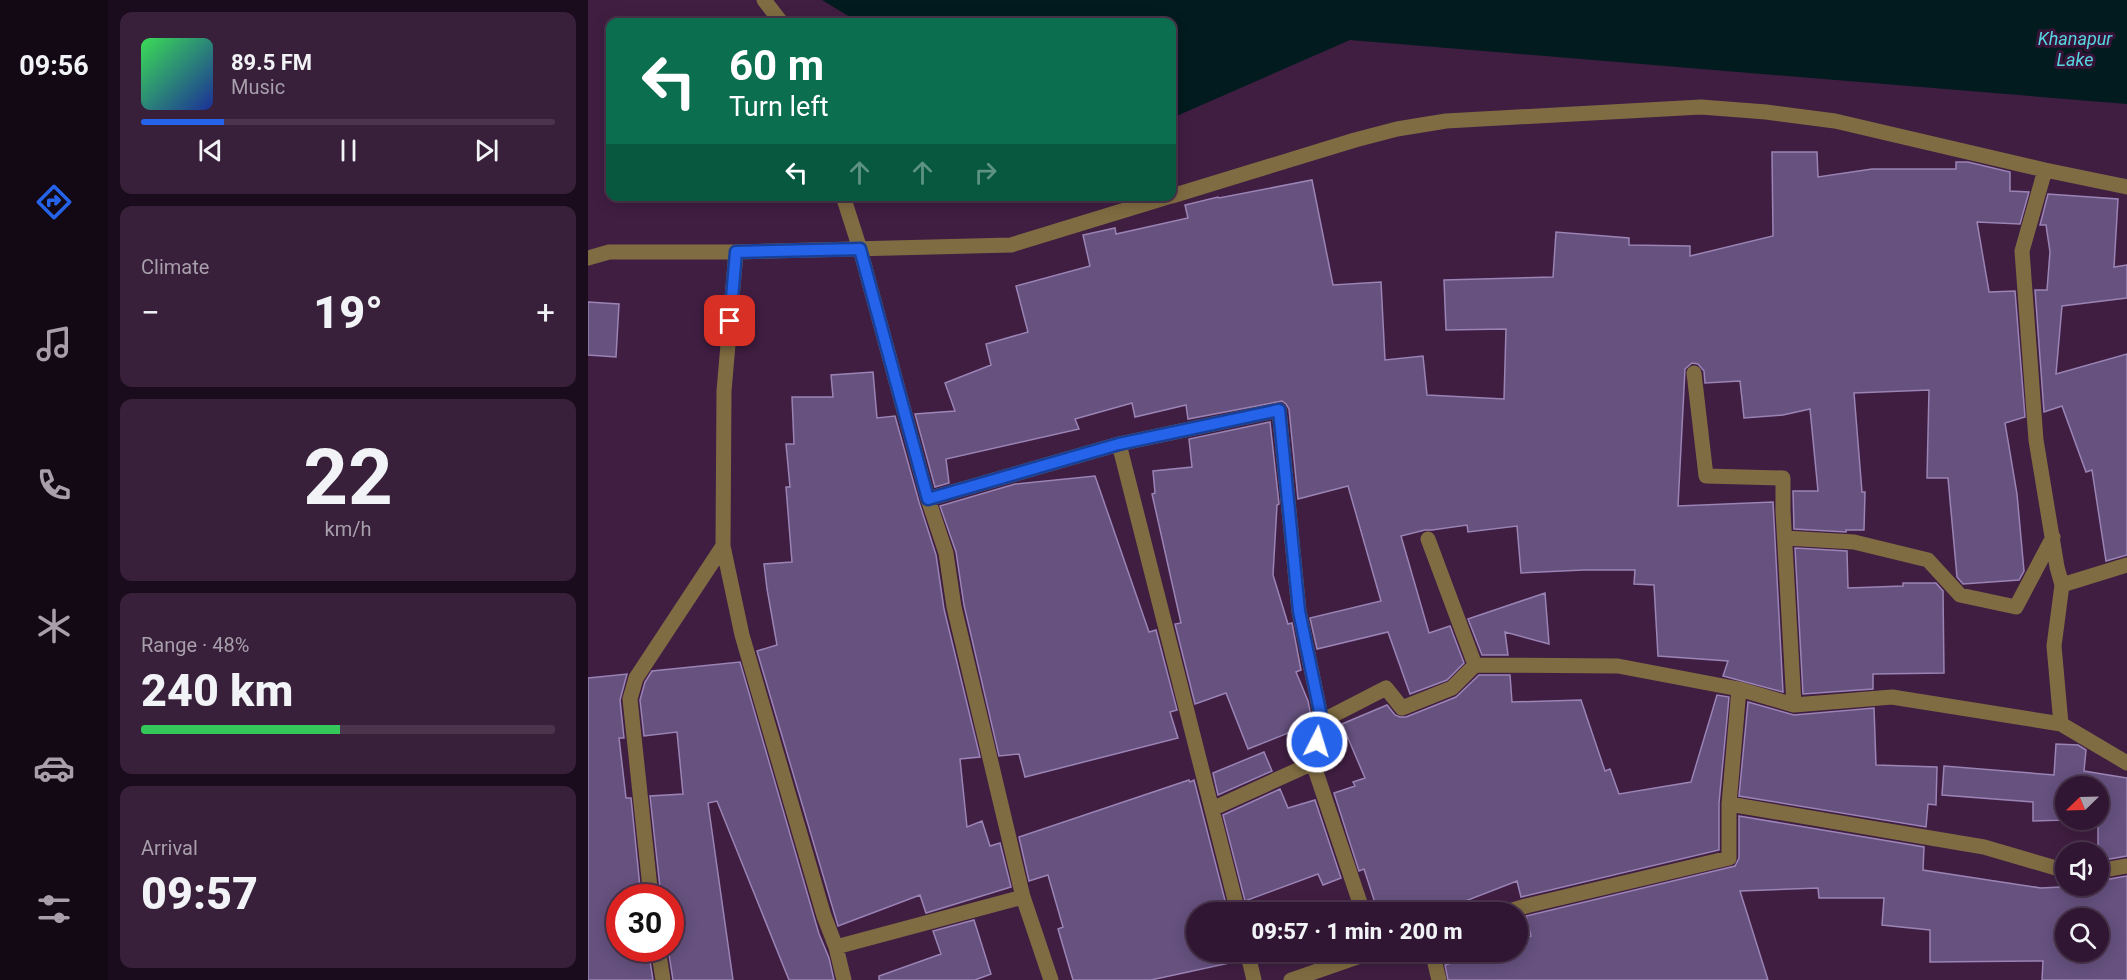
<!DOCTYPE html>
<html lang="en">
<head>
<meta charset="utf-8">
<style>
  :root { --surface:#301632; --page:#381f3a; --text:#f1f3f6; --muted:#a89fac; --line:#4b354d; --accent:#2563eb }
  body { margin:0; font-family:Roboto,sans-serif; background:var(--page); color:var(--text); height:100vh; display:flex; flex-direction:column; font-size:22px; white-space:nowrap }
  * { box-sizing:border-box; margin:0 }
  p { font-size:20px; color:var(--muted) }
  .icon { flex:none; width:33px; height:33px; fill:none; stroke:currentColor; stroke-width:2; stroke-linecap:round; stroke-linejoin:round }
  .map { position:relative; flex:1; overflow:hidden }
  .sheet { display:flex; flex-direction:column; gap:12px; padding:12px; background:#1a0c1c; width:480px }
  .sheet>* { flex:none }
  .top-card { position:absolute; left:18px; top:18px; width:570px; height:183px; border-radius:12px; box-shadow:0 3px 15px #0003,0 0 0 2px var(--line); background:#0b6e4f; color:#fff; overflow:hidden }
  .needle { width:39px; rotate:247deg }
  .buttons { position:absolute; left:1467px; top:776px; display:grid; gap:12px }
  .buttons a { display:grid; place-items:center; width:54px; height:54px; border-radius:50%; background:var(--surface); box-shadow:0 3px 15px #0003,0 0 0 2px var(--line); font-size:30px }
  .speed { position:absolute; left:18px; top:884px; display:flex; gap:12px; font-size:30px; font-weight:700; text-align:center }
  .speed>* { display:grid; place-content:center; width:78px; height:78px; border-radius:50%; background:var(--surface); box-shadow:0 3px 15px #0003,0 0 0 2px var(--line); line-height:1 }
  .speed .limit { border:9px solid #d22; background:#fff; color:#111 }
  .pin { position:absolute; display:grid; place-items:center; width:51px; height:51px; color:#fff; margin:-26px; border-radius:12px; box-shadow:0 3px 9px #0006 }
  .me { position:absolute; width:66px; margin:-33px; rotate:5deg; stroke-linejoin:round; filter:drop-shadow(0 0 4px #0008) }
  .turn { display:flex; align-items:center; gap:21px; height:126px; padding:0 24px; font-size:27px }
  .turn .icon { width:78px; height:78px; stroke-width:2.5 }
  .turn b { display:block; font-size:42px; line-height:51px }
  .lanes { display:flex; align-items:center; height:57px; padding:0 24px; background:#0003; justify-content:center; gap:30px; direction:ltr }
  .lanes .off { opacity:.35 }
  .big { font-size:45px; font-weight:800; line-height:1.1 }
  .sheet .tile { flex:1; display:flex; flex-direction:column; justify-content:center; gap:9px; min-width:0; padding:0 21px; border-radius:12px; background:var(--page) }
  .sheet .dial { align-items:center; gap:0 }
  .dial b { font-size:78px; line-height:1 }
  .song { display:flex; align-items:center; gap:18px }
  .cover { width:72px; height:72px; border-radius:9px; background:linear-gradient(135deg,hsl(130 70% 55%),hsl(230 70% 35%)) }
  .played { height:6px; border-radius:3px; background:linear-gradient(90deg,var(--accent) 20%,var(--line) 20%) }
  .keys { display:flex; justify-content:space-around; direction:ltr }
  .heat { display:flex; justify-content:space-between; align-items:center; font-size:33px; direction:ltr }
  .charge { height:9px; border-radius:4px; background:linear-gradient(90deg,#34c759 48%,var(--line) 0) }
  .trip { position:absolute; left:598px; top:902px; width:342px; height:60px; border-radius:30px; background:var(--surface); box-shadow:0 3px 15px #0003,0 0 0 2px var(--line); font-weight:800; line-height:60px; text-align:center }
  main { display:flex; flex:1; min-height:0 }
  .tab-bar { display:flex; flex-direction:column; width:108px; justify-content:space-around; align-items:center; background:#130914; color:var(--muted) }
  .tab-bar .icon { width:42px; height:42px }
  .tab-bar .selected { color:var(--accent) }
  .tab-bar b { font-size:27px; color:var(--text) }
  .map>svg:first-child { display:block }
  .water { fill:#021b1e }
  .building { fill:#66517f; stroke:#9a84b5; stroke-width:1.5; fill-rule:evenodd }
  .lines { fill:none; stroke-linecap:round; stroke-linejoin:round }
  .minor { stroke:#806c42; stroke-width:15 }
  .route-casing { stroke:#184099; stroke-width:15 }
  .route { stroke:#2563eb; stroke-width:10 }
  .labels { text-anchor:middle; stroke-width:6; stroke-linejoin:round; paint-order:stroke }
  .water-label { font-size:18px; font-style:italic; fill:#57d5e2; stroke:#351437 }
</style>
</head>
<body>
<main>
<nav class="tab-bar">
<b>09:56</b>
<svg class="icon selected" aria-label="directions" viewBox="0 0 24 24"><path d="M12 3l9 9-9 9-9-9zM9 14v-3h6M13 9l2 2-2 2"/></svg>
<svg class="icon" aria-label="music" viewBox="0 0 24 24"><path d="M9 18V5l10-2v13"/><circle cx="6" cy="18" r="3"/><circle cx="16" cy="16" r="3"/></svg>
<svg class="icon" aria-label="phone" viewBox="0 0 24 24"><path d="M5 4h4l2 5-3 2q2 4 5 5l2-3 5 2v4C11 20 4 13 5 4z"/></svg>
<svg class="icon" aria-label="climate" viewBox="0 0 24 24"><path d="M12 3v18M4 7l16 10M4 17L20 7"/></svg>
<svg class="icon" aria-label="car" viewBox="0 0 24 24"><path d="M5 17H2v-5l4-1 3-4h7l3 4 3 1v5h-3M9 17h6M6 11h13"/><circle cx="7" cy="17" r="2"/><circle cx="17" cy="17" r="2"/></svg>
<svg class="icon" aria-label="filters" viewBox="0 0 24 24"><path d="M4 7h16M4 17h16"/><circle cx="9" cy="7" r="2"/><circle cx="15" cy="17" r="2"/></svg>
</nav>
<section class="sheet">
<div class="tile">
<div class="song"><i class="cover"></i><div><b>89.5 FM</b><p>Music</p></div></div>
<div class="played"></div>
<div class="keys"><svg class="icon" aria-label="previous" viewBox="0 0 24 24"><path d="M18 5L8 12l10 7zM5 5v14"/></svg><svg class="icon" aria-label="pause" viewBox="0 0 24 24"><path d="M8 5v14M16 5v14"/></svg><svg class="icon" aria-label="next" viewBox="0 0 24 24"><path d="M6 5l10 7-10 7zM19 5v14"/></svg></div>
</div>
<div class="tile"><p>Climate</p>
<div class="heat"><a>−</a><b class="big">19°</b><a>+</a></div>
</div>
<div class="tile dial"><b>22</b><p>km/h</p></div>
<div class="tile"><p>Range · 48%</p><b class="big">240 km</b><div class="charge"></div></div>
<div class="tile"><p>Arrival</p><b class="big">09:57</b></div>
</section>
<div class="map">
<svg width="1539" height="980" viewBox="0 0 1539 980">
  <rect width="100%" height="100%" fill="#401e42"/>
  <path class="water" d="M234,0H1539V104L762,40L584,118V22H266L262,17Z"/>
  <path class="building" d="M1184,152H1229L1230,177L1284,169H1368V162H1380L1422,172V191L1441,192L1432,224L1389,222L1401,292L1427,291L1437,417L1417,423L1429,494L1436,571L1431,580L1375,584L1369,577L1360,478H1339L1341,390L1266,393L1274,492H1277L1276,530H1258V532L1206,529L1205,491H1230L1222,409L1195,415L1156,418L1152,381L1117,383L1116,371L1110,364L1104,363L1097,369L1090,506L1185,502L1195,692L1135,676L1140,661L1070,656L1066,585L1046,584L1047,570H996L933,573L929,526L880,532L879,525L844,530H837L813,536L841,633L862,626L876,663L859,680L822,694L800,632L729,649L722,618L793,601L760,486L710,499L701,409L698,404L694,401L600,419L598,405L547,417L544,403L487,419L491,429L358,459L361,483L347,487L327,414L367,411L357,383L403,365L398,344L440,332L428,286L502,266L495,235L527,228L528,234L600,218L597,205L630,197L631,198L724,180L745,285L793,282L797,360L835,356L839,395L916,399L918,329L858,330L856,280L965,277L968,232L1041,238V245L1102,246V256L1185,236Z
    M1460,194L1530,199L1526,267L1539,265V298L1474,306L1468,374L1539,354V555L1518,561L1504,470L1498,472L1474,406L1456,412L1447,290H1459L1462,252L1458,225H1452Z
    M0,302L31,304L28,357L0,355Z
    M285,372L289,418L307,416L331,502L348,555L356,609L392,757L372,759L379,827L394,821L402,846L412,843L423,887L338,913L332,895L250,926L169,651L189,645L179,589L176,564L204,562L198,487H202L198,444H206L204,397H245L243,375Z
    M682,422L691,504L689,505L685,575L700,624L704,623L713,670L708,672L720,701L724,721L723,724L660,749L638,693L607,704L587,624L593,623L564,494L567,493L565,471L604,467L601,439Z
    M507,476L561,632L568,630L589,710L582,712L590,738L437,777L431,754L411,756L376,605L368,552L352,506L427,484Z
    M1207,548L1259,551L1260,588L1315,586V583H1348L1355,591L1356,673L1285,674V689L1215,694Z
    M957,593L961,644L917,632L920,655H894L880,619Z
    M152,662L231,934L241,958L246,980H201L129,801L120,803L145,980H85L80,948H82V897H73L62,796L95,794L89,732L56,736L52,700L57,682L64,671Z
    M39,674L32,700L36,738H31L38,798H43L53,897H32V948H60L65,980H0V678Z
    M891,675H922L924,702L993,700L1017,771L1022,769L1031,794L1103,782L1129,695L1141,697L1131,803V850L933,897L929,881L849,912H790L776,869L771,871L746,793L767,786L765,782L777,778L754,724L799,705L807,715L812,717H818L868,697Z
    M1160,702L1206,715L1286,708L1288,765L1349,767L1348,805L1340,804L1338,827L1151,796Z
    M1468,744L1490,745L1498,750L1496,771L1539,778V856L1510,861V819L1445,821V802L1354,795L1356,766L1466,775ZM1478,786H1510V819H1478Z
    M676,752L684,771L630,795L625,773Z
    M601,780L602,782L606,780L640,912H609V951H650L651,961L563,980H485L470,929L475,927L460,875L441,881L431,837Z
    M692,789L700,808L727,800L753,878L735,885L730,874L657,901L635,815Z
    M1151,816L1336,847L1335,870L1453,888L1510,885V881L1539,876V980H1454L1455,961L1342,962V930L1294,925L1296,898H1231L1230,888L1152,891L1180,980H860L857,965L900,951H930V941L943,936L938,916L1147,866L1151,858ZM1478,918H1510V951H1478Z
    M386,920L403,974L387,980H291V976L353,954L345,931Z"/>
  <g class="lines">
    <path class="minor" d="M176,0L193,22
      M1539,187L1457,170L1434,251L1448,440L1469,567L1474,585L1466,646L1473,724L1539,763
      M255,196L272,249L340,499L358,553L366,607L435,897L463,980
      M584,196L767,140L809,129L858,121L1113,107L1178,112L1247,121L1457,170
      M148,252L136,391L135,546L154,635L236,916L248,947L256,980
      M0,258L21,252H148L423,245L583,196
      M1106,373L1118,476L1195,478V511L1206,705
      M531,444L650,912
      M340,499L531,444L691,410L711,611L734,721L725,763L775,912
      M1197,538L1266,542L1340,560L1372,595L1428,607L1465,537
      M840,539L887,665L1030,666L1151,689
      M1474,585L1539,565
      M734,721L798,688L814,708L864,688L887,665
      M1141,804L1396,847L1478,871
      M624,809L725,763
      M1510,871L1539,866
      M63,897L42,699L48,678L135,546
      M918,912L938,906L1141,858V804L1151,689L1206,705L1304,697L1473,724
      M248,947L435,897
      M70,948L75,980
      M659,951L666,980
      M844,951L851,980
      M703,980L787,951"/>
  </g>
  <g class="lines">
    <g class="route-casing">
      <path id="route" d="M142,321L148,252L272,249L340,499L531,444L691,410L711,611L734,721L729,742"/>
    </g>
    <use href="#route" class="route"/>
  </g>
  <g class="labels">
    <g class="water-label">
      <text x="1487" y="45">Khanapur<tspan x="1487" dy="21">Lake</tspan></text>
    </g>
  </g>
</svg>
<div class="buttons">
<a><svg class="needle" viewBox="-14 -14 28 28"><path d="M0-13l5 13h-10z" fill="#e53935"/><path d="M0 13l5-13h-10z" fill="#a89fac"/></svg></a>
<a><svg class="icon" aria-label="sound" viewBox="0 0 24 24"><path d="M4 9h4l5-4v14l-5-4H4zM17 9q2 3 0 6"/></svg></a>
<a><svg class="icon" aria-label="search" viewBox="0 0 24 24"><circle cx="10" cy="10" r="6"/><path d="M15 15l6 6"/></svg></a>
</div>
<div class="speed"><div class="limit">30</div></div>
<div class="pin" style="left:142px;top:321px;background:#d93025"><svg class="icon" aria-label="arrive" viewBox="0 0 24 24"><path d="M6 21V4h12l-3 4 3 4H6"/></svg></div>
<svg class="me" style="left:729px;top:742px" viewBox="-20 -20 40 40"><circle r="17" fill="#2563eb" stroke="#fff" stroke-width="3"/><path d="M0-11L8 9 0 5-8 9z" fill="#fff"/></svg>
<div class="trip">09:57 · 1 min · 200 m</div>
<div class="top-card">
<div class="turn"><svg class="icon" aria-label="left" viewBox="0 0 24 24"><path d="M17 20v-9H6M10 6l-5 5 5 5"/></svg><div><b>60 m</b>Turn left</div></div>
<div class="lanes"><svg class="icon" aria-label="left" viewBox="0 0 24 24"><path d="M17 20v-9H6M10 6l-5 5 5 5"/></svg><svg class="icon off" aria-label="ahead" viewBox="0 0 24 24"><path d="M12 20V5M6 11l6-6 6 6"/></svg><svg class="icon off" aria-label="ahead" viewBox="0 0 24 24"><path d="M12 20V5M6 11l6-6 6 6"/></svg><svg class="icon off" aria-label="right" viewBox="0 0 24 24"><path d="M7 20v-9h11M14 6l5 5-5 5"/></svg></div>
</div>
</div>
</main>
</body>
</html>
